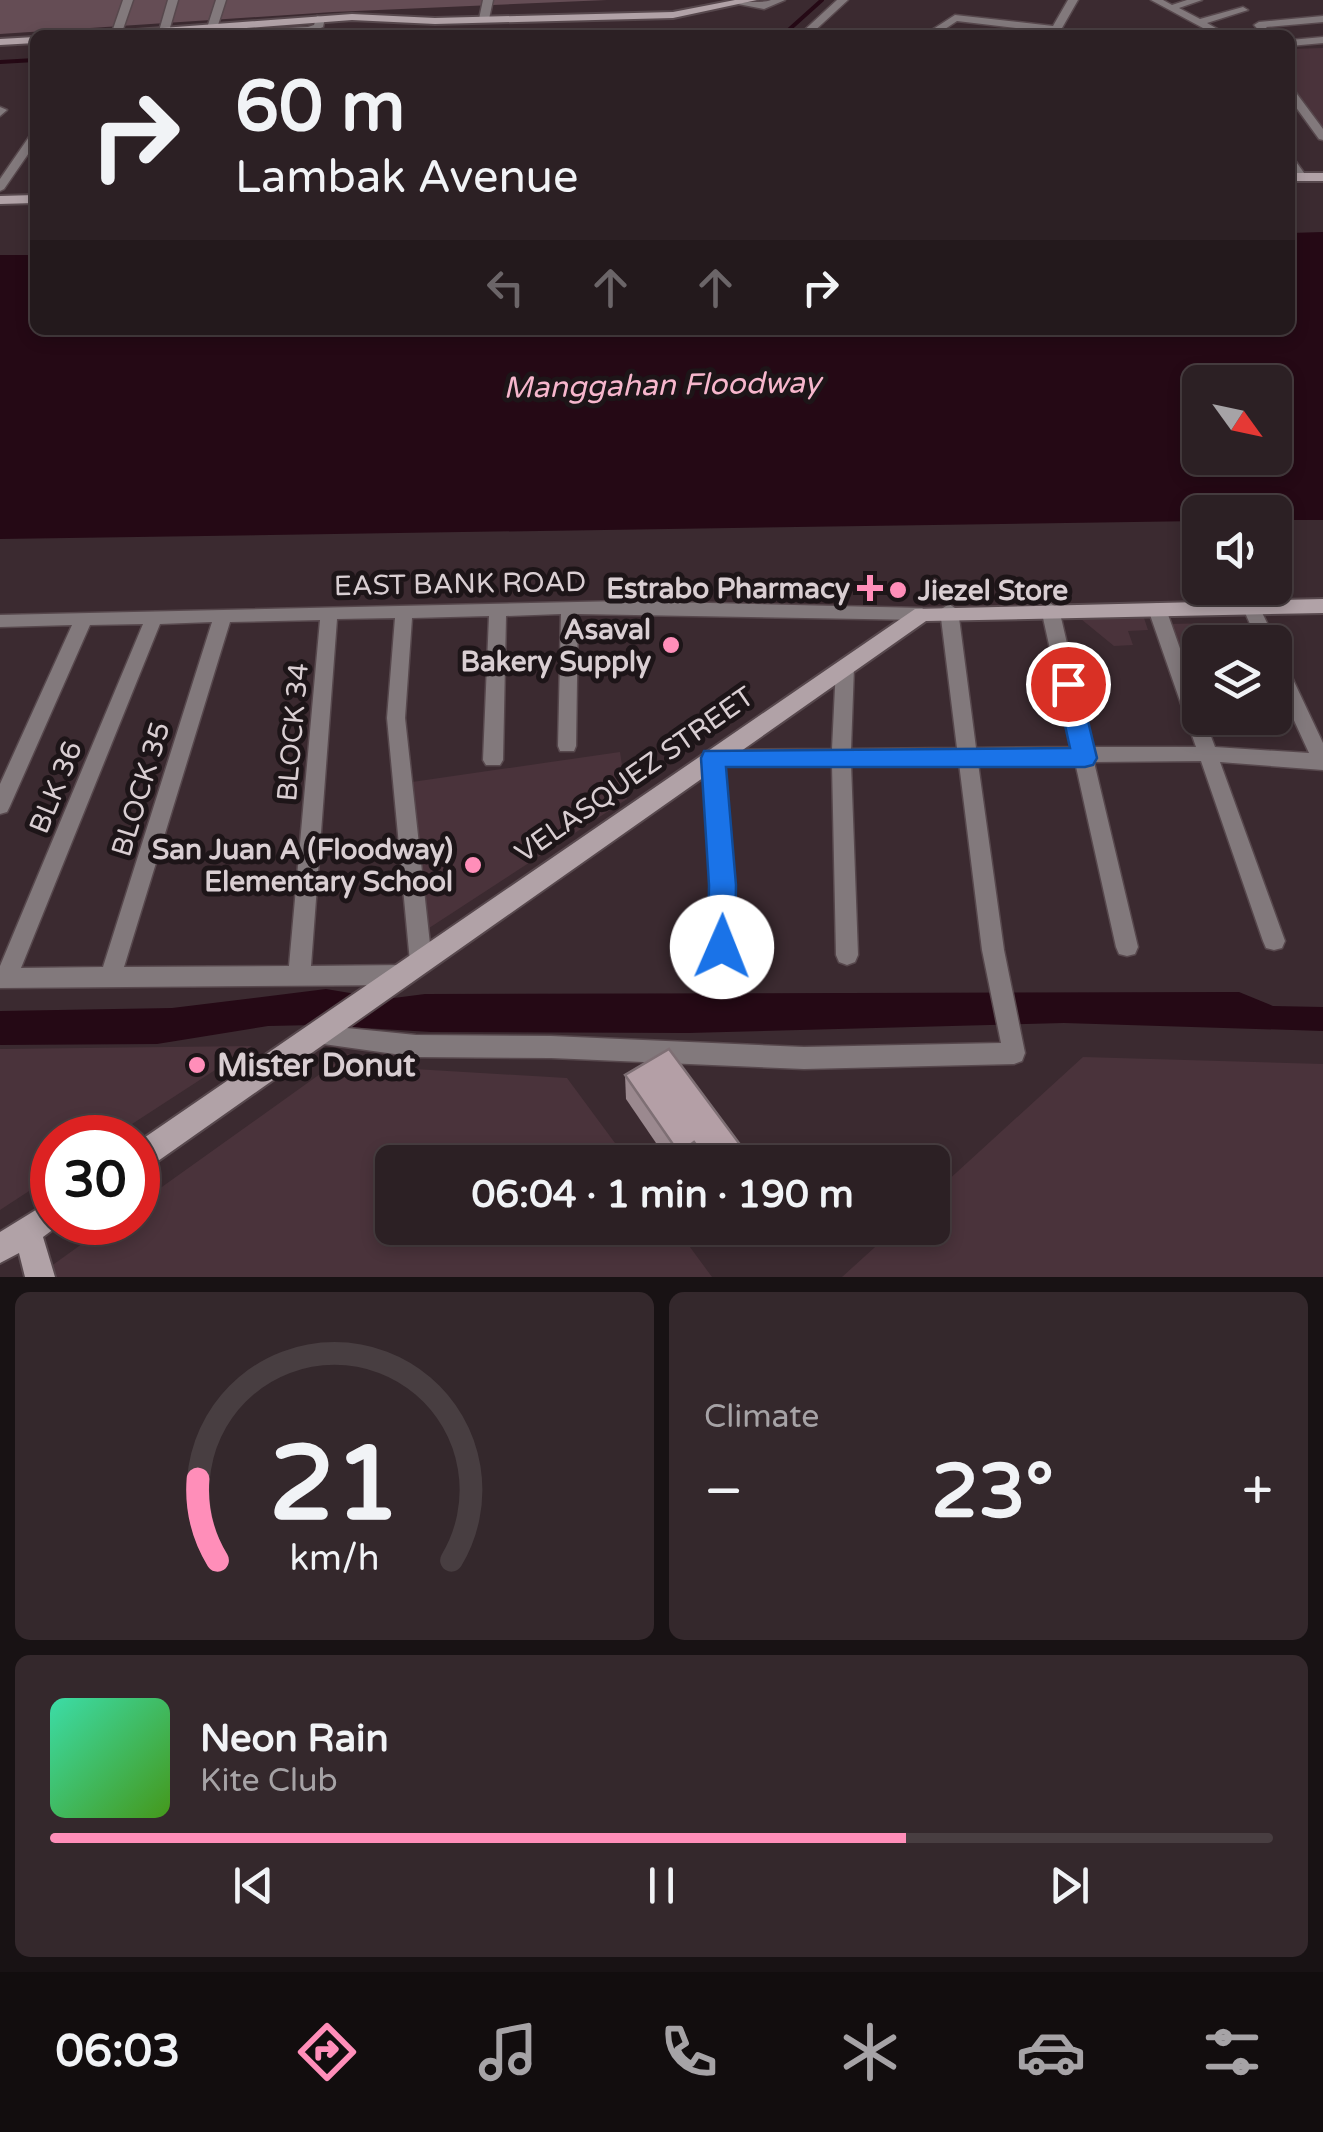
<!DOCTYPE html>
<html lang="en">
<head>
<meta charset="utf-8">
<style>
  :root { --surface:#2c2024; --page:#34282c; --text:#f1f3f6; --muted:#a6a3a6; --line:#483e41; --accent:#ff8eb9 }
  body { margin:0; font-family:"Varela Round",sans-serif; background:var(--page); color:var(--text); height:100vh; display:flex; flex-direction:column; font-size:38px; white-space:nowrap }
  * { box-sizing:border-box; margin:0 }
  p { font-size:32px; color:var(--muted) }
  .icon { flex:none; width:55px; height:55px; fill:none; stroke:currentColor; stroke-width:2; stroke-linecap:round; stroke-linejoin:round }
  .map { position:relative; height:1277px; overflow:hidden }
  .panel { display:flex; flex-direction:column; gap:15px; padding:15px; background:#181214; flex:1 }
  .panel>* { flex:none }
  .banner { position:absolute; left:30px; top:30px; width:1265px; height:305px; border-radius:15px; box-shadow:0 5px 15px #0003,0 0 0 2px var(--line); background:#2c2024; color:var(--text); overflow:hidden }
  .needle { width:65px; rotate:123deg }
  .fabs { position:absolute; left:1182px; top:365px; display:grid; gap:20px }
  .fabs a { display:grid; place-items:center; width:110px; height:110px; border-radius:15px; background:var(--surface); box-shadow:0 5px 15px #0003,0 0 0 2px var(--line); font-size:50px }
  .speed { position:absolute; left:30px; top:1115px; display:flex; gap:20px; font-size:50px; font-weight:700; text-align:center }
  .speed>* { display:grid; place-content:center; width:130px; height:130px; border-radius:50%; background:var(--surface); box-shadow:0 5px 15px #0003,0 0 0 2px var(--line); line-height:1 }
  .speed .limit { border:15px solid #d22; background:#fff; color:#111 }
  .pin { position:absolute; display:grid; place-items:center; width:85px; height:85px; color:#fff; margin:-42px; border:5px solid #fff; border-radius:50%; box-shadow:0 2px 10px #0007 }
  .me { position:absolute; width:110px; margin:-55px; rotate:1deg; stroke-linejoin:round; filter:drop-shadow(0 0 8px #0008) }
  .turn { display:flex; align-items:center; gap:35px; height:210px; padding:0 40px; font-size:45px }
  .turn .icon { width:130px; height:130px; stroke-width:2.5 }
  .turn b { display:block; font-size:70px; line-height:85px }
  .lanes { display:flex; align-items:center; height:95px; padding:0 40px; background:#0003; justify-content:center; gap:50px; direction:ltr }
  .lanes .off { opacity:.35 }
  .big { font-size:75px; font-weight:800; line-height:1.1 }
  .panel .tile { flex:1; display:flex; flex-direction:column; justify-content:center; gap:15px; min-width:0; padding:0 35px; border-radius:15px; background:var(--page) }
  .panel .dial { align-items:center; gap:0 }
  .dial svg { height:260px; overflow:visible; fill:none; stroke:var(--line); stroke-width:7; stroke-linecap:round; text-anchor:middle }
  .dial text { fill:var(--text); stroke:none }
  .song { display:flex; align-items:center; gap:30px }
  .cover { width:120px; height:120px; border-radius:15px; background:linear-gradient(135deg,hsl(160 70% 55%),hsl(100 70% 35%)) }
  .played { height:10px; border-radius:5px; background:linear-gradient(90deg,var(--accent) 70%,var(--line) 70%) }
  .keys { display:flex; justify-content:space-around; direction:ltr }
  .heat { display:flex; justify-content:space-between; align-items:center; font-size:55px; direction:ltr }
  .panel .tiles { flex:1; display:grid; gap:15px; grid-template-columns:1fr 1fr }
  .tile:last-child { grid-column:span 2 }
  .trip { position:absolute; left:375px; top:1145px; width:575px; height:100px; border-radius:15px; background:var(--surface); box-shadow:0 5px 15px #0003,0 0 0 2px var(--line); font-weight:800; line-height:100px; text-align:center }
  .tabs { display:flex; height:160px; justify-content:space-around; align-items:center; background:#120d0e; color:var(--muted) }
  .tabs .icon { width:70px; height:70px }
  .tabs .selected { color:var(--accent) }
  .tabs b { font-size:45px; color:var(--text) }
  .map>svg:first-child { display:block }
  .built { fill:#4a333b }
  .green { fill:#654d55 }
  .water { fill:#250915; fill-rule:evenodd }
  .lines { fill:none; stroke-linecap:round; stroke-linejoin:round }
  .stream { stroke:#250915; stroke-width:4 }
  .street-casing { stroke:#57484d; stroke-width:3 }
  .secondary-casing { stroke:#57484d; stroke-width:4 }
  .street { fill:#82797c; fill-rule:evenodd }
  .secondary { fill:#b1a2a7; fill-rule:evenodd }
  .wall { fill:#9b898f }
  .shaded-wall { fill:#7e6f74 }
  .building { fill:#b49fa6; stroke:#7e6f74; stroke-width:2.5 }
  .route { fill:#1a73e8; stroke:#114b97; stroke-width:2.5 }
  .poi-dot { fill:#ff8eb9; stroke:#1d1518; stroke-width:4 }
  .labels { text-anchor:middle; stroke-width:10; stroke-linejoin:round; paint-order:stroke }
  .street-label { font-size:28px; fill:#d9ced2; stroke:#1d1518 }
  .poi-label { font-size:28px; font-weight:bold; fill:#d9ced2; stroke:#1d1518; text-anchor:end }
  .water-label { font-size:30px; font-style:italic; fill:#f6b6cc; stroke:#1d1518 }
  .near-poi-label { font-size:32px; font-weight:bold; fill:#d9ced2; stroke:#1d1518; text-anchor:start }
</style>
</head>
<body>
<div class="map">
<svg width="1323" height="1277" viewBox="0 0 1323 1277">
  <rect width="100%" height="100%" fill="#3b2a30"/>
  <path class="built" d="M1323,48V136L1290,87V49Z
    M1144,618L1148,630L1128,631L1133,645L1114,646L1081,619Z
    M1223,623L1231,642H1200V675H1188L1168,624Z
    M620,752L627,799L426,930L412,782Z
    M252,1046L112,1137L52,1138V1176L0,1210V1049Z
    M348,1054L398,1068L567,1078L629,1162H392V1228H676L712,1277H36L111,1223L138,1222V1204Z
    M1083,1057L1323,1064V1277H842L896,1228H932L933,1194Z"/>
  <path class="green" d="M0,0H607L333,12L0,34Z"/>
  <path class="water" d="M1323,232V520H1275V512H1200V521L0,539V255H35V330H1290V233ZM1200,382H1275V458H1200Z
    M326,989L386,999L425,994L1239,992L1273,1006L1323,1007V1031L1064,1023L688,1033L431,1032L315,1025L268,1026L157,1044L0,1045V1011L172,1008Z"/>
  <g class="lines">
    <path class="stream" d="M755,35H783L822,0
      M0,62L35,60"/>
    <g class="street-casing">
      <path id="street" d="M123,0H133L121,35H111Z
        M168,0H178L169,31L164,34L159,31Z
        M216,0H226L217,28L212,31L207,28Z
        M483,0H493L489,19L484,22L479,19Z
        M771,0H785L764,9L738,4C747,0 761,4 771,0Z
        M837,0H848L810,35H799Z
        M1068,0H1078L1058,35H1048L1050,32L957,21L936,35H924L955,15L1053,26Z
        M1151,0H1163L1172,5L1187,0H1202L1179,8L1200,19L1243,7L1248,10L1207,23L1228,35H1216Z
        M317,16L325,18L323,27L309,33L208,35L213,32L308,27L314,25Z
        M1323,16V22L1266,27L1273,35H1263L1254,25L1259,22Z
        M1323,37V43L1290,46V40Z
        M1290,89L1294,90L1323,129V140L1319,139L1290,99Z
        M0,107L7,110L0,116Z
        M35,133V144L4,189L0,191V179L31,134Z
        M1290,158L1294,159L1307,177L1305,179L1295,177L1290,169Z
        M1251,600L1257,602L1276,642L1275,643L1258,642L1242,606Z
        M623,601L922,608L931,614L922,620L578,614L576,746L574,751H560L558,746L561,614L506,616L503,760L500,765H486L483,760L489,616L412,618L405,718L432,962L429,969L421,972L413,969L410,962L387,718L395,618L337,619L311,966L404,965L412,968L415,975L412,982L404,985L0,988V966L143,624L90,625L10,806L7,812L0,814V784L72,625L0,627V615ZM320,620L289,966L124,967L230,622ZM212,622L103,967L21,968L160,624Z
        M1050,603L1059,609L1091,747H1196L1148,609L1151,605L1157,603L1166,609L1200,705V718H1204L1215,747L1309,753L1275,679V653L1281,654L1323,743V770L1220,762L1285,941L1282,948L1274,950L1266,948L1263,941L1201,761L1094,762L1138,947L1135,954L1127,956L1119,954L1116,947L1075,762L978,763L1004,950L1025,1053L1022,1061L1014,1064L804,1069L551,1058L416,1057L309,1042L306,1035L309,1028L317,1025L416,1035L551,1036L804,1047L1001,1043L982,950L959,763L851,764L858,955L855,962L847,965L839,962L836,955L832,764H723L732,885V947L729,954L721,956L713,954L710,947L712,885L703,757L706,752L713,750L832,749L836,667L839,662H851L854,667L851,749L957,748L940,610L949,604L958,610L976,748L1072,747L1041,609Z"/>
    </g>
    <g class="secondary-casing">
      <path id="secondary" d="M735,0H757L673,18L435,24L352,20L154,35H103L109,32L352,14L435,18L673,12Z
        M35,37V43L0,45V39Z
        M1290,173H1323V181H1290Z
        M35,195V203L0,204V196Z
        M1323,599V613L926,621L148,1168L138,1171V1142L915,609Z
        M52,1200V1222H63L43,1237L55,1277H25L19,1253L0,1263V1232Z"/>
    </g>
    <use href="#street" class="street"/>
    <use href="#secondary" class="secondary"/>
  </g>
  <path class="wall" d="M625,1075L753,1162H669L626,1099Z"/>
  <path class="shaded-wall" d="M694,1142L693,1162H678L679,1153Z"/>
  <path class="building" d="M669,1049L753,1162H709L694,1142L679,1153L625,1075Z"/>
  <path class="route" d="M1068,675L1079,684L1097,758L1093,765L1085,767H726L736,885L735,947L731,956L722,959L712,956L708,947L709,885L701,758L704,751L1070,748L1056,684Z"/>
  <g class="poi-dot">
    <path d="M865 573h10v10h10v10h-10v10h-10v-10h-10v-10h10z"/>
    <circle cx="898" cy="590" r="10"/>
    <circle cx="671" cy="645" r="10"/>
    <circle cx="473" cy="865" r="10"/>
    <circle cx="197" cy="1065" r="10"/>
  </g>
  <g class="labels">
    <g class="street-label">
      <text transform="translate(460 583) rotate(-1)" y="10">EAST BANK ROAD</text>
      <text transform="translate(292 732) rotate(-85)" y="10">BLOCK 34</text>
      <text transform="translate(634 774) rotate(-35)" y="10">VELASQUEZ STREET</text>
      <text transform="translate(55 787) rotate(-68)" y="10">BLK 36</text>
      <text transform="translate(140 789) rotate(-73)" y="10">BLOCK 35</text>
    </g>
    <g class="poi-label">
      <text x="850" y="598">Estrabo Pharmacy</text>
      <text x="918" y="600" text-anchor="start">Jiezel Store</text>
      <text x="651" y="639">Asaval<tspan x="651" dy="32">Bakery Supply</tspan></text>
      <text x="453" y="859">San Juan A (Floodway)<tspan x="453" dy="32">Elementary School</tspan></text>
    </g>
    <g class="water-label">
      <text transform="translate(662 385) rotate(-1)" y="10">Manggahan Floodway</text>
    </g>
    <g class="near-poi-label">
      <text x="217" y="1076">Mister Donut</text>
    </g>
  </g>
</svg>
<div class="fabs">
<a><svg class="needle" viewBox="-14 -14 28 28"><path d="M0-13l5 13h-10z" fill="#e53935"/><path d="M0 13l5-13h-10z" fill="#a6a3a6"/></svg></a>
<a><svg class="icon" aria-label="sound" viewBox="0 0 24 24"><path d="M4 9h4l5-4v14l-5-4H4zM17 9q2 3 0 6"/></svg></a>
<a><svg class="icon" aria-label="layers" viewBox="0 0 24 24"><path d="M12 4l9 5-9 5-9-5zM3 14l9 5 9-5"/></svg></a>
</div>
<div class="speed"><div class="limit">30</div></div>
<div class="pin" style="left:1068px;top:684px;background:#d93025"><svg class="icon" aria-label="arrive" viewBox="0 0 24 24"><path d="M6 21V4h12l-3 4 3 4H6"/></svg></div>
<svg class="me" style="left:722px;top:947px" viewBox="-20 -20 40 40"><circle r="19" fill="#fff"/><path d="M0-13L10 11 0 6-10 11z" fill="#1a73e8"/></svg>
<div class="trip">06:04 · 1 min · 190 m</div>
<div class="banner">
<div class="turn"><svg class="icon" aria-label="right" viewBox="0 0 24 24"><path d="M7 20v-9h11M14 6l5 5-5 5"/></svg><div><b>60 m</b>Lambak Avenue</div></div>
<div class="lanes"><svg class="icon off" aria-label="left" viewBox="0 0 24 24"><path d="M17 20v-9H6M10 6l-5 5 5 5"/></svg><svg class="icon off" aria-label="ahead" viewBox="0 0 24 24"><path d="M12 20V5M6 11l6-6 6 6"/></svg><svg class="icon off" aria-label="ahead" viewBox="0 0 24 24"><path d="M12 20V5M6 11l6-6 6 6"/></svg><svg class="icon" aria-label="right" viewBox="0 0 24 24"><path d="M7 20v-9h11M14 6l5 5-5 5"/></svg></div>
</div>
</div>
<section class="panel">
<div class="tiles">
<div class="tile dial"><svg viewBox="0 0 100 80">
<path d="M14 69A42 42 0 1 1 86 69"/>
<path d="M14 69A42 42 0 0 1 8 44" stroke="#ff8eb9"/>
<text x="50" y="56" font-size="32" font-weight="700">21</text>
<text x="50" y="72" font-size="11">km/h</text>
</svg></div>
<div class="tile"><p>Climate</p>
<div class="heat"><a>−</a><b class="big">23°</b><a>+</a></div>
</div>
<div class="tile">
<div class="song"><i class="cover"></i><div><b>Neon Rain</b><p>Kite Club</p></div></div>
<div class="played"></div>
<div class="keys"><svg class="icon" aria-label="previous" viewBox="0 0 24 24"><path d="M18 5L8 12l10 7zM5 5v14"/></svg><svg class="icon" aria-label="pause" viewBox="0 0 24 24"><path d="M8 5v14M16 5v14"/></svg><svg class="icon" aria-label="next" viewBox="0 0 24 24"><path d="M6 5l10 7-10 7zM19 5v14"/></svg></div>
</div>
</div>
</section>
<nav class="tabs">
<b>06:03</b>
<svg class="icon selected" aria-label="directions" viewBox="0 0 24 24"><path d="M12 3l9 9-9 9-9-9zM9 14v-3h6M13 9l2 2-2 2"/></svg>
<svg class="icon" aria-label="music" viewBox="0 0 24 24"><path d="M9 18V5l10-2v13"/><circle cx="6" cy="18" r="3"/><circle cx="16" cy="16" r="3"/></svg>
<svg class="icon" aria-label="phone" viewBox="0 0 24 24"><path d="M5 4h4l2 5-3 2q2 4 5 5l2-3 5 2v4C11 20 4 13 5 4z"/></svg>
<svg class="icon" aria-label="climate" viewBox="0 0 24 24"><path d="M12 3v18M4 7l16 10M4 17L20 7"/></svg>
<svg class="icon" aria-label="car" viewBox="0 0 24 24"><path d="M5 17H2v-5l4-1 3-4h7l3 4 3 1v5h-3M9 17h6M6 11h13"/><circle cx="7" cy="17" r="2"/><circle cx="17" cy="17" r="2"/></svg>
<svg class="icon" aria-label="filters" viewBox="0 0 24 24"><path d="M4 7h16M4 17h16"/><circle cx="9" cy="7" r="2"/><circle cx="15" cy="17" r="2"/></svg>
</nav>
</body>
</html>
